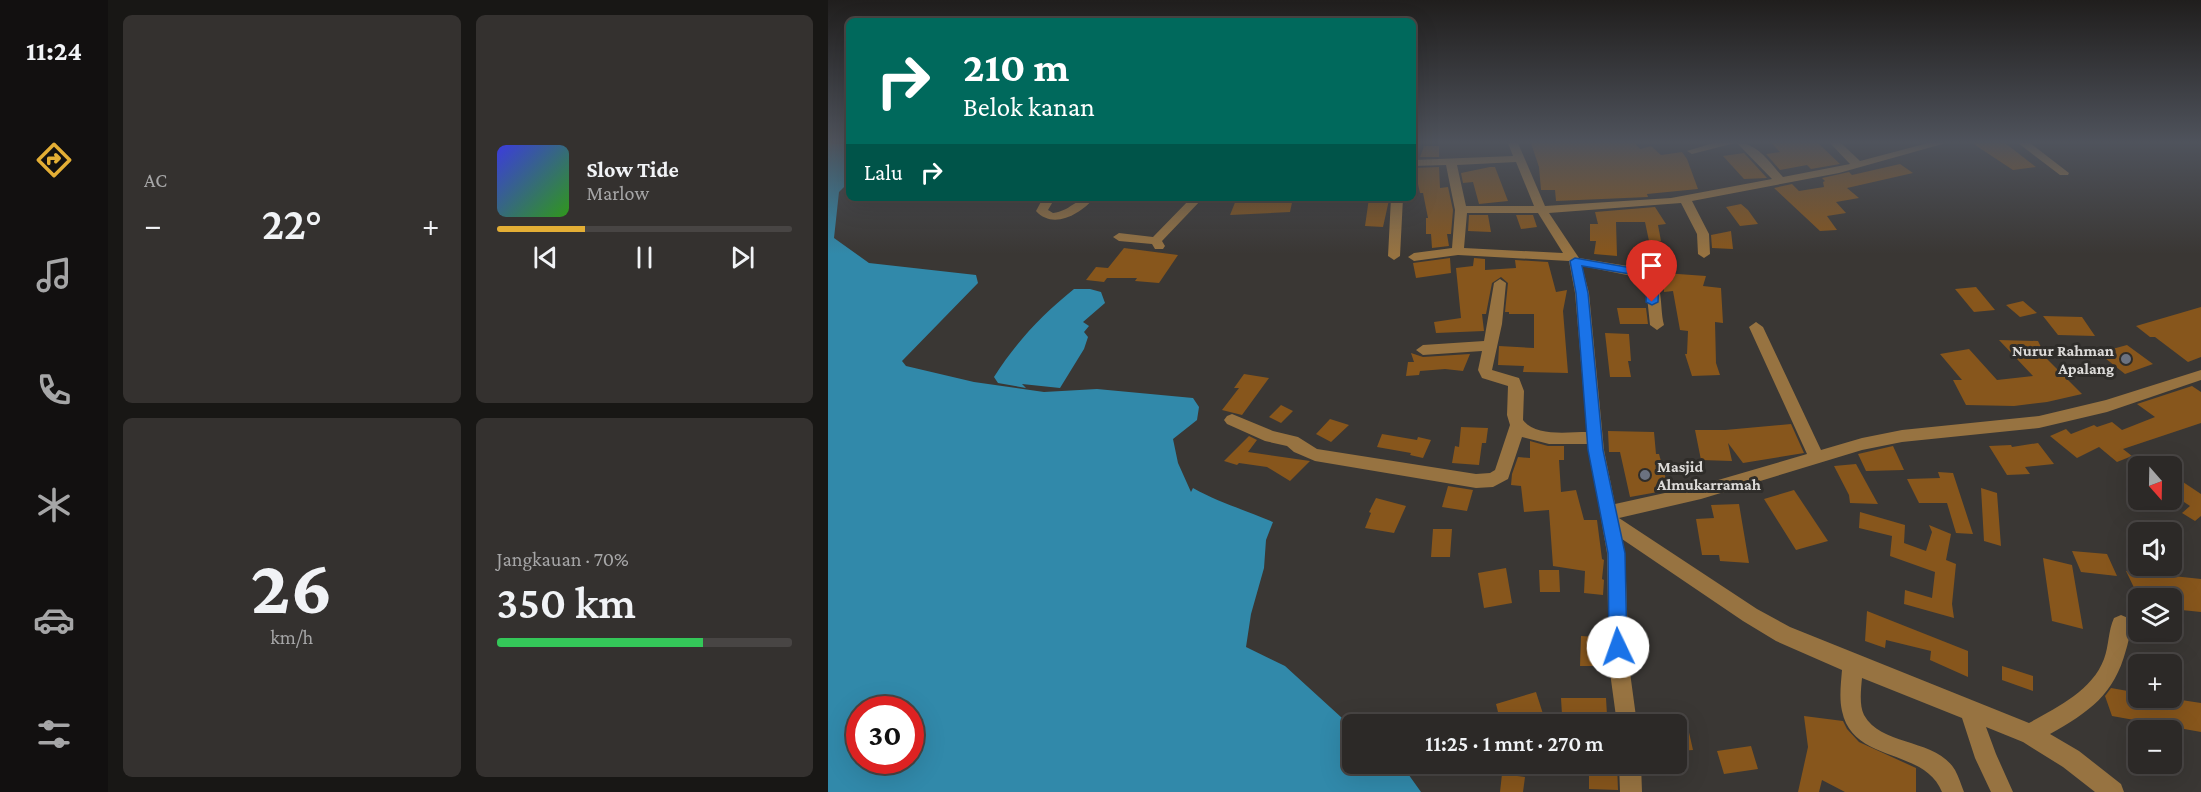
<!DOCTYPE html>
<html lang="id">
<head>
<meta charset="utf-8">
<style>
  :root { --surface:#2c2927; --page:#34312f; --text:#f1f3f6; --muted:#a6a6a7; --line:#484544; --accent:#e3ae35 }
  body { margin:0; font-family:"Crimson Pro",serif; background:var(--page); color:var(--text); height:100vh; display:flex; flex-direction:column; font-size:22px; white-space:nowrap }
  * { box-sizing:border-box; margin:0 }
  p { font-size:20px; color:var(--muted) }
  .icon { flex:none; width:33px; height:33px; fill:none; stroke:currentColor; stroke-width:2; stroke-linecap:round; stroke-linejoin:round }
  .map { position:relative; flex:1; overflow:hidden }
  .drawer { display:flex; flex-direction:column; gap:15px; padding:15px; background:#181715; width:720px }
  .drawer>* { flex:none }
  .banner { position:absolute; left:18px; top:18px; width:570px; height:183px; border-radius:9px; box-shadow:0 6px 24px #0002,0 0 0 2px var(--line); background:#00695c; color:#fff; overflow:hidden }
  .needle { width:39px; rotate:160deg }
  .tools { position:absolute; left:1300px; top:456px; display:grid; gap:12px }
  .tools a { display:grid; place-items:center; width:54px; height:54px; border-radius:9px; background:var(--surface); box-shadow:0 6px 24px #0002,0 0 0 2px var(--line); font-size:30px }
  .speed { position:absolute; left:18px; top:696px; display:flex; gap:12px; font-size:30px; font-weight:700; text-align:center }
  .speed>* { display:grid; place-content:center; width:78px; height:78px; border-radius:50%; background:var(--surface); box-shadow:0 6px 24px #0002,0 0 0 2px var(--line); line-height:1 }
  .speed .limit { border:9px solid #d22; background:#fff; color:#111 }
  .pin { position:absolute; display:grid; place-items:center; width:51px; height:51px; color:#fff; margin:-62px -26px; border-radius:50% 50% 50% 0; rotate:-45deg; box-shadow:0 0 6px #0007 }
  .pin .icon { rotate:45deg }
  .me { position:absolute; width:66px; margin:-33px; rotate:357deg; stroke-linejoin:round; filter:drop-shadow(0 0 4px #0008) }
  .turn { display:flex; align-items:center; gap:21px; height:126px; padding:0 18px; font-size:27px }
  .turn .icon { width:78px; height:78px; stroke-width:2.5 }
  .turn b { display:block; font-size:42px; line-height:51px }
  .then { display:flex; align-items:center; height:57px; padding:0 18px; background:#0003; gap:12px; font-size:22px }
  .big { font-size:45px; font-weight:600; line-height:1.1 }
  .drawer .tile { flex:1; display:flex; flex-direction:column; justify-content:center; gap:9px; min-width:0; padding:0 21px; border-radius:9px; background:var(--page) }
  .drawer .dial { align-items:center; gap:0 }
  .dial b { font-size:78px; line-height:1 }
  .song { display:flex; align-items:center; gap:18px }
  .cover { width:72px; height:72px; border-radius:9px; background:linear-gradient(135deg,hsl(240 70% 55%),hsl(110 70% 35%)) }
  .played { height:6px; border-radius:3px; background:linear-gradient(90deg,var(--accent) 30%,var(--line) 30%) }
  .keys { display:flex; justify-content:space-around; direction:ltr }
  .heat { display:flex; justify-content:space-between; align-items:center; font-size:33px; direction:ltr }
  .charge { height:9px; border-radius:4px; background:linear-gradient(90deg,#34c759 70%,var(--line) 0) }
  .drawer .tiles { flex:1; display:grid; gap:15px; grid-template-columns:repeat(2,1fr) }
  .trip { position:absolute; left:514px; top:714px; width:345px; height:60px; border-radius:9px; background:var(--surface); box-shadow:0 6px 24px #0002,0 0 0 2px var(--line); font-weight:600; line-height:60px; text-align:center }
  main { display:flex; flex:1; min-height:0 }
  .tabs { display:flex; flex-direction:column; width:108px; justify-content:space-around; align-items:center; background:#121010; color:var(--muted) }
  .tabs .icon { width:42px; height:42px }
  .tabs .current { color:var(--accent) }
  .tabs b { font-size:27px; color:var(--text) }
  .map>svg:first-child { display:block }
  .water { fill:#3189aa; fill-rule:evenodd }
  .building { fill:#87561c }
  .lines { fill:none; stroke-linecap:round; stroke-linejoin:round }
  .minor { fill:#977341; fill-rule:evenodd }
  .route { fill:#1a73e8; stroke:#114b97; stroke-width:1.5 }
  .worship-dot { fill:#6b7280; stroke:#2f2d2a; stroke-width:2 }
  .labels { text-anchor:middle; stroke-width:6; stroke-linejoin:round; paint-order:stroke }
  .poi-label { font-size:16px; font-weight:bold; fill:#dcdad8; stroke:#2f2d2a; text-anchor:end }
</style>
</head>
<body>
<main>
<nav class="tabs">
<b>11:24</b>
<svg class="icon current" aria-label="directions" viewBox="0 0 24 24"><path d="M12 3l9 9-9 9-9-9zM9 14v-3h6M13 9l2 2-2 2"/></svg>
<svg class="icon" aria-label="music" viewBox="0 0 24 24"><path d="M9 18V5l10-2v13"/><circle cx="6" cy="18" r="3"/><circle cx="16" cy="16" r="3"/></svg>
<svg class="icon" aria-label="phone" viewBox="0 0 24 24"><path d="M5 4h4l2 5-3 2q2 4 5 5l2-3 5 2v4C11 20 4 13 5 4z"/></svg>
<svg class="icon" aria-label="climate" viewBox="0 0 24 24"><path d="M12 3v18M4 7l16 10M4 17L20 7"/></svg>
<svg class="icon" aria-label="car" viewBox="0 0 24 24"><path d="M5 17H2v-5l4-1 3-4h7l3 4 3 1v5h-3M9 17h6M6 11h13"/><circle cx="7" cy="17" r="2"/><circle cx="17" cy="17" r="2"/></svg>
<svg class="icon" aria-label="filters" viewBox="0 0 24 24"><path d="M4 7h16M4 17h16"/><circle cx="9" cy="7" r="2"/><circle cx="15" cy="17" r="2"/></svg>
</nav>
<section class="drawer">
<div class="tiles">
<div class="tile"><p>AC</p>
<div class="heat"><a>−</a><b class="big">22°</b><a>+</a></div>
</div>
<div class="tile">
<div class="song"><i class="cover"></i><div><b>Slow Tide</b><p>Marlow</p></div></div>
<div class="played"></div>
<div class="keys"><svg class="icon" aria-label="previous" viewBox="0 0 24 24"><path d="M18 5L8 12l10 7zM5 5v14"/></svg><svg class="icon" aria-label="pause" viewBox="0 0 24 24"><path d="M8 5v14M16 5v14"/></svg><svg class="icon" aria-label="next" viewBox="0 0 24 24"><path d="M6 5l10 7-10 7zM19 5v14"/></svg></div>
</div>
<div class="tile dial"><b>26</b><p>km/h</p></div>
<div class="tile"><p>Jangkauan · 70%</p><b class="big">350 km</b><div class="charge"></div></div>
</div>
</section>
<div class="map">
<svg width="1373" height="792" viewBox="0 0 1373 792">
  <rect width="100%" height="100%" fill="#3a3734"/>
  <path class="water" d="M0,143L21,144V182L11,192L6,238L41,263L148,275L150,283L74,361L78,366L146,382L216,392L269,389L365,398L371,407L369,420L345,439L350,463L363,492L365,488C392,503 417,510 445,522L438,540L436,568L423,614L418,647L457,666L525,728V764H573L593,792H0ZM32,710H82V760H32Z
    M246,289H262L273,292L277,303L255,322L261,326L256,332L260,337L256,349L232,388L194,384L198,388L170,383L166,377C188,342 214,315 246,289Z"/>
  <path class="building" d="M703,143H807L812,149L823,146L833,155L854,152L859,159L870,189L819,194L820,197L728,201L727,190H713L711,167Z
    M943,143H990L1012,164L983,169L979,165L952,170L938,154L952,152Z
    M1144,143H1177L1208,167L1185,170Z
    M596,146H611V157H592Z
    M916,153L939,178L916,179L895,156Z
    M1072,164L1085,173L1019,188L1031,198L1008,202L1018,213L999,216L1009,230L992,231L946,188L964,184L971,191L996,187L995,182L997,181L994,178L1021,172L1024,175Z
    M611,167L612,188L620,187L625,210L623,234H619L621,246L604,248L603,234H598V218H600L595,193H592L590,184L585,185V168Z
    M662,167H667L680,201L651,204L645,182L635,183L633,173Z
    M430,198H465L462,212L402,215L408,200Z
    M541,198L561,200L555,227L537,226Z
    M913,204L920,210L930,224L912,226L898,207Z
    M827,207L838,224L830,225L833,241H821L817,222H788L789,256L766,254L768,241H762V224H770L767,212Z
    M641,215H660L663,232L640,231Z
    M688,215H705L709,227L693,229Z
    M903,231L905,249L884,248L883,235Z
    M296,248L350,255L331,283L307,281L309,278H279L276,282L258,280L268,267L280,268Z
    M622,258L623,273L588,278L585,263Z
    M646,258L657,259V270L688,268L687,260L720,262L728,292L739,290L735,311L740,373L695,372L696,366L670,365L671,346L706,348V314H681V312H677L680,283L673,277L664,283L658,314H654L656,331L608,333L606,322L633,318L628,268L645,266Z
    M836,273L878,276L875,286L893,288L895,323L887,322L888,363L892,375L864,376L857,354H859L860,331L852,330L845,291L836,292Z
    M1148,287L1167,310L1146,312L1127,289Z
    M1195,301L1209,313L1192,317L1178,305Z
    M1373,307V357L1360,362L1327,337H1322L1308,326Z
    M789,308H818L820,324H792Z
    M1215,316L1254,317L1267,336L1230,335Z
    M777,333L801,334L803,361H800L803,377H782Z
    M1171,340L1210,341L1219,359L1254,394L1219,402L1186,406L1138,405L1125,380H1134L1112,354L1141,349L1169,380L1205,376Z
    M1299,345L1325,364L1297,374L1277,358V351Z
    M583,353L595,357L642,354L635,371L617,369L592,371L591,375L578,376L580,362H586Z
    M416,374L441,378L414,415L394,410L411,388H406Z
    M1364,386L1373,392V423L1295,449L1304,456L1289,462L1271,447L1249,458L1222,436L1238,429L1243,434L1266,425L1269,427L1284,422L1294,430L1327,417L1309,404Z
    M453,405L465,411L453,423L441,417Z
    M502,419L521,425L503,442L488,434Z
    M963,424L976,453L915,463L900,443L904,461L873,460L867,430H897Z
    M633,427L660,428L658,443H654L651,465L624,463L627,446L631,447Z
    M780,431L826,432L828,454H831L841,490L802,497L792,452H781Z
    M554,434L589,440L590,437L603,440L595,458L582,455L583,453L549,447Z
    M421,436L429,440L420,452L482,461L462,481L439,467L411,463L409,465L396,461Z
    M702,441L720,446H736V460H731L733,492L748,490L756,520H769L774,559L776,560L774,579L776,580L775,595L756,593L757,571L725,566L721,510L696,512L693,486L683,485L684,474L690,457L702,458Z
    M1210,443L1226,464L1197,467L1202,474L1179,475L1161,446L1183,445L1184,447Z
    M1065,446L1076,470L1038,471L1030,454Z
    M1028,464L1050,504L1022,503L1021,495L1006,466Z
    M1110,472L1125,473L1145,534L1128,533L1119,503H1091L1079,479L1112,478Z
    M1352,480L1373,494V516L1367,521L1354,513L1362,506L1344,494V486Z
    M620,486L645,490L639,511L614,507Z
    M1153,488L1169,493L1173,546L1156,541Z
    M966,490L1000,541L968,550L936,499Z
    M548,498L578,506L566,533L537,528L543,513L541,512Z
    M911,504L921,563L892,561L891,555H874L868,519L886,518L883,505Z
    M1032,512L1077,525L1076,543L1098,551L1104,532L1101,525L1123,534L1118,560L1128,564L1124,604L1126,618L1076,604L1077,590L1104,598L1107,572L1062,556L1064,536L1031,528Z
    M605,529H624L622,557H603Z
    M1244,551L1279,554L1289,576L1253,572Z
    M1215,558L1244,565L1255,629L1224,621Z
    M678,568L684,603L656,608L650,573Z
    M711,570H731L732,592H712Z
    M1298,571L1373,579V612L1344,609V598H1311Z
    M1039,611L1140,651V677L1102,660L1103,651L1058,640L1057,648L1037,641Z
    M753,636L769,637L770,666H752Z
    M1174,666L1205,676V691L1174,680Z
    M1283,688L1311,693V698H1340L1373,703V732L1284,716L1277,696Z
    M708,692L716,717L692,724H673L668,704Z
    M733,698H778L779,715H734Z
    M976,716L1015,721L1019,729L1031,742L1088,768V792H1017L994,780L991,792H970L980,747Z
    M860,728L865,750L849,751V729Z
    M923,746L930,769L896,774L889,751Z
    M761,764H789L790,790L761,789Z
    M674,774L697,777L695,792H672Z"/>
  <g class="lines">
    <path class="minor" d="M680,143H690L717,206L843,198L944,179L909,143C930,143 941,162 955,177L1022,164L1002,143H1013L1032,161L1100,143H1118L1011,173L864,201L881,234L882,254L876,258L870,254L869,234L853,203L721,213L751,258L818,269C837,280 831,306 836,325L829,330L822,325L818,287L814,278L754,266L761,293L776,450L787,504L873,485L979,454L921,327L928,322L935,327L993,450L1034,438L1074,430L1211,416L1278,400L1373,370V380L1279,412L1211,428L1074,442L1034,450L873,499L791,518L929,609L962,627L1201,723C1229,707 1264,691 1276,659C1281,646 1280,631 1286,618L1293,615L1300,618C1304,627 1301,640 1298,650C1286,695 1261,712 1222,734L1251,751L1293,784L1296,792H1267L1235,767L1195,742L1158,727L1168,754L1185,792H1163L1147,758L1134,718L1034,678C1033,689 1031,705 1036,715C1054,747 1108,738 1127,770C1131,777 1133,785 1136,792H1114C1096,747 1025,764 1014,711C1011,698 1013,683 1014,670L948,641L915,621L794,539L797,553L801,665L809,724H789L781,665L779,553L760,444H721L694,437L680,479L665,487L648,488L487,461L466,452L459,446L437,441L399,424L396,420L399,416L404,414L445,431L470,437L489,449L648,474L662,473L667,470L682,425L679,415L680,386L654,378L650,370L654,351L595,355L588,350L595,345L656,341L666,283L672,279L678,283L674,324L664,370L691,378L696,391L695,420C707,437 740,432 759,432L747,293L741,261L630,255L586,261L580,257L586,253L624,248L627,210L618,165L585,166V160L685,156ZM688,162L706,206H638L629,165ZM639,213H710L735,253L636,248Z
      M885,143H907L864,154L859,151Z
      M1190,143H1202L1241,173L1240,175H1232Z
      M215,198H227L220,210L225,213C243,211 246,198 266,198C253,214 225,230 208,211Z
      M363,198H375L334,241L337,246L335,249H327L324,244L291,241L285,237L291,233L325,237Z
      M563,198H575L572,256L566,260L560,256Z
      M791,764H813L814,792H792Z"/>
  </g>
  <linearGradient id="sky" x2="0" y2="1"><stop stop-color="#201e1d"/><stop offset="0.56" stop-color="#4f535c"/><stop offset="1" stop-color="#4f535c" stop-opacity="0"/></linearGradient>
  <rect width="1373" height="254" fill="url(#sky)"/>
  <path class="route" d="M747,258L821,271L831,282L830,302L824,305L818,302L819,283L814,276L754,266L760,293L775,450L797,553L799,647L796,653L790,655L784,653L781,647L780,553L760,450L748,293L742,261Z"/>
  <g class="worship-dot">
    <circle cx="1298" cy="359" r="6"/>
    <circle cx="817" cy="475" r="6"/>
  </g>
  <g class="labels">
    <g class="poi-label">
      <text x="1286" y="356">Nurur Rahman<tspan x="1286" dy="18">Apalang</tspan></text>
      <text x="829" y="472" text-anchor="start">Masjid<tspan x="829" dy="18">Almukarramah</tspan></text>
    </g>
  </g>
</svg>
<div class="tools">
<a><svg class="needle" viewBox="-14 -14 28 28"><path d="M0-13l5 13h-10z" fill="#e53935"/><path d="M0 13l5-13h-10z" fill="#a6a6a7"/></svg></a>
<a><svg class="icon" aria-label="sound" viewBox="0 0 24 24"><path d="M4 9h4l5-4v14l-5-4H4zM17 9q2 3 0 6"/></svg></a>
<a><svg class="icon" aria-label="layers" viewBox="0 0 24 24"><path d="M12 4l9 5-9 5-9-5zM3 14l9 5 9-5"/></svg></a>
<a>+</a>
<a>−</a>
</div>
<div class="speed"><div class="limit">30</div></div>
<div class="pin" style="left:824px;top:302px;background:#d93025"><svg class="icon" aria-label="arrive" viewBox="0 0 24 24"><path d="M6 21V4h12l-3 4 3 4H6"/></svg></div>
<svg class="me" style="left:790px;top:647px" viewBox="-20 -20 40 40"><circle r="19" fill="#fff"/><path d="M0-13L10 11 0 6-10 11z" fill="#1a73e8"/></svg>
<div class="trip">11:25 · 1 mnt · 270 m</div>
<div class="banner">
<div class="turn"><svg class="icon" aria-label="right" viewBox="0 0 24 24"><path d="M7 20v-9h11M14 6l5 5-5 5"/></svg><div><b>210 m</b>Belok kanan</div></div>
<div class="then">Lalu<svg class="icon" aria-label="right" viewBox="0 0 24 24"><path d="M7 20v-9h11M14 6l5 5-5 5"/></svg></div>
</div>
</div>
</main>
</body>
</html>
